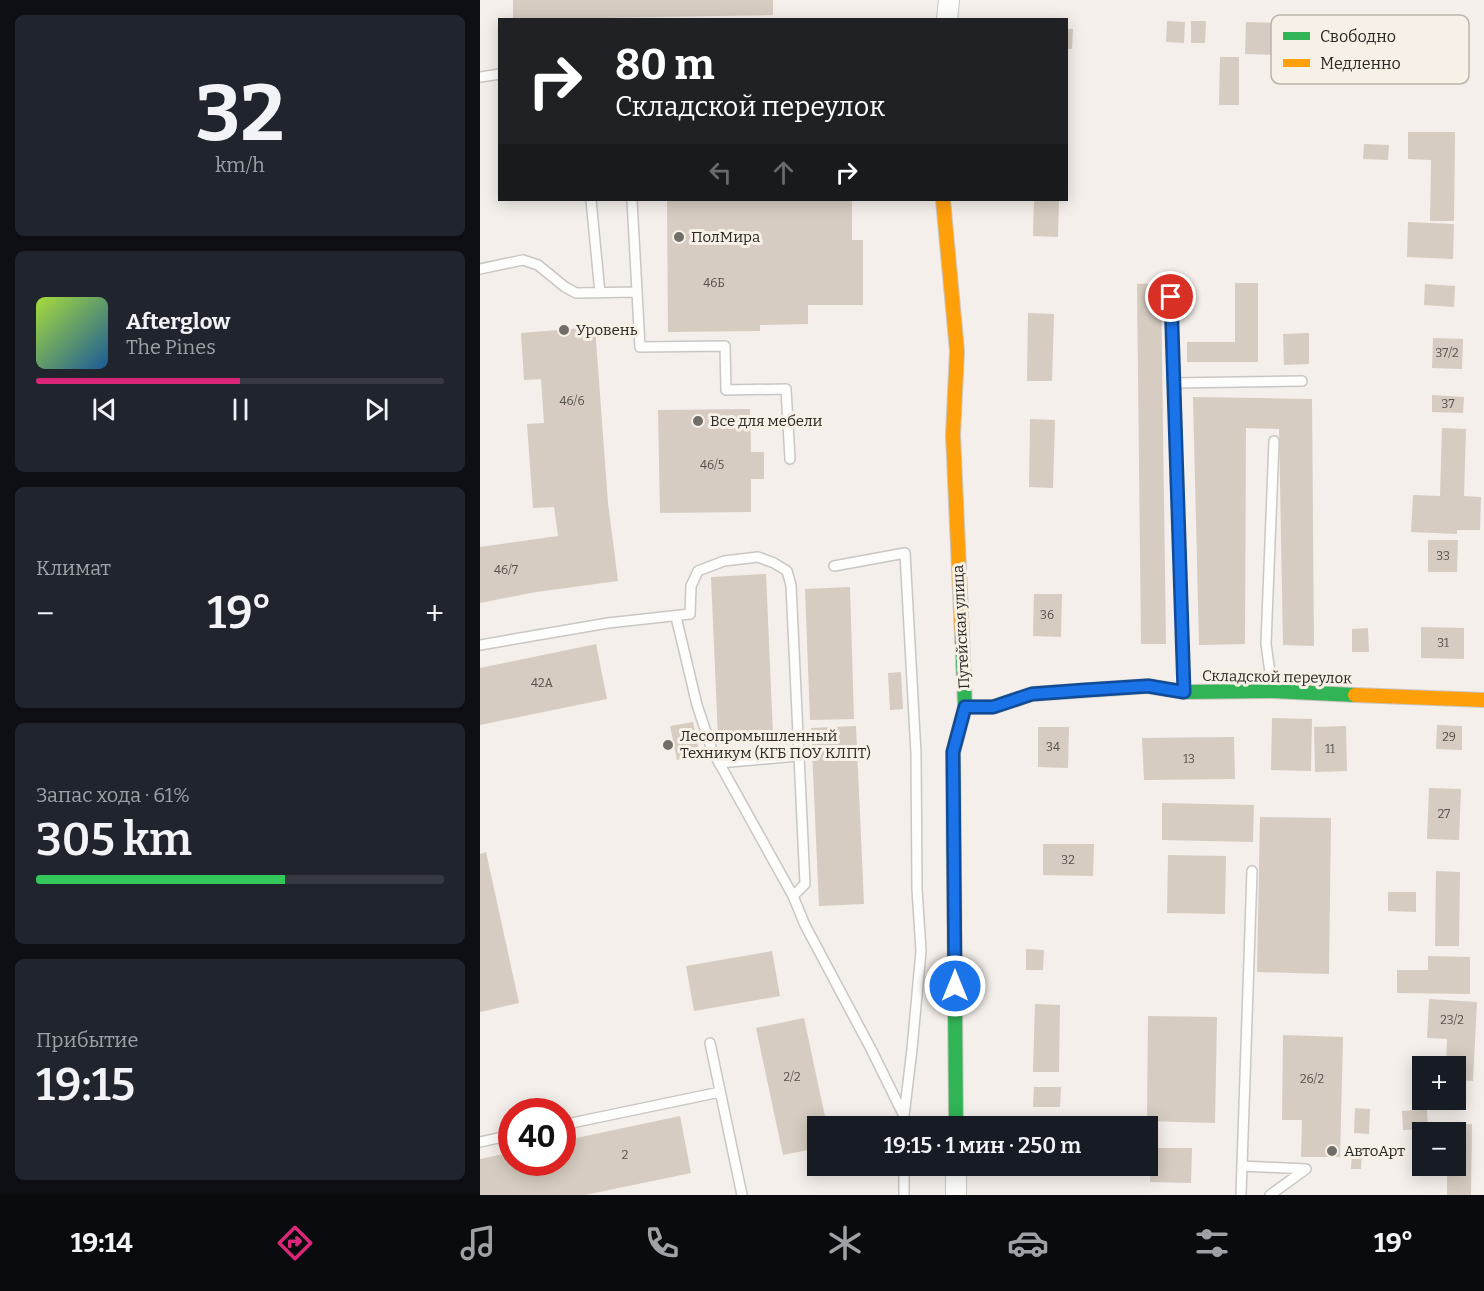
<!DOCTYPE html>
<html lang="ru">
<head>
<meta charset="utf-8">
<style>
  :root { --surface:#171b24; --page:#20242c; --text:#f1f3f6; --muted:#9ea1a6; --line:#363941; --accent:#db2777 }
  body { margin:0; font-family:Bitter,serif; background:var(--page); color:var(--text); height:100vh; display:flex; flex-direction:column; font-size:22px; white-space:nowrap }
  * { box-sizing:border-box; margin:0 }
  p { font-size:20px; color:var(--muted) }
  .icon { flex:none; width:33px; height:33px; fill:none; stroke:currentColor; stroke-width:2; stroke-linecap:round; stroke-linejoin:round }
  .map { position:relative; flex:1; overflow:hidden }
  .sheet { display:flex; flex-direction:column; gap:15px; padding:15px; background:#0d0f14; width:480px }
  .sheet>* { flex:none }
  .guide { position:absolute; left:18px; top:18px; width:570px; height:183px; border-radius:0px; box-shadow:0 3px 15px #0003; background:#202124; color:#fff; overflow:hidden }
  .buttons { position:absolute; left:932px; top:1056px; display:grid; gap:12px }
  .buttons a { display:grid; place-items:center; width:54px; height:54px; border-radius:0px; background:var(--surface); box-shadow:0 3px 15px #0003; font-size:30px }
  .speed { position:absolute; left:18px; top:1098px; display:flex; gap:12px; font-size:30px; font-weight:700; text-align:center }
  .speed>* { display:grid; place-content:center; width:78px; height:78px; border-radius:50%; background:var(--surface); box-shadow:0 3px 15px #0003; line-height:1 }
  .speed .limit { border:9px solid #d22; background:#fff; color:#111 }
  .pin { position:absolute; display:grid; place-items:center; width:51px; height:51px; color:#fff; margin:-26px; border:3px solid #fff; border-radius:50%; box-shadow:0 2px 6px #0007 }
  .me { position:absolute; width:66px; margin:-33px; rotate:0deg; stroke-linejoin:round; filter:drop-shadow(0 0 4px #0008) }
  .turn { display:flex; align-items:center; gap:21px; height:126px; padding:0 18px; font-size:27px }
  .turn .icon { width:78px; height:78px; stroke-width:2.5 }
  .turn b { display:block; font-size:42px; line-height:51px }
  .lanes { display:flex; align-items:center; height:57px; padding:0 18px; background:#0003; justify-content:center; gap:30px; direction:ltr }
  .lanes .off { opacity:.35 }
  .big { font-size:45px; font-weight:600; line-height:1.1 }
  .sheet .card { flex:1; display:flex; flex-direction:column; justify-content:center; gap:9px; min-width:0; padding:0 21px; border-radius:9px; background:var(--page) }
  .sheet .dial { align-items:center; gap:0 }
  .dial b { font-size:78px; line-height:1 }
  .song { display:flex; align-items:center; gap:18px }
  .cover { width:72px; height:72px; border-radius:9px; background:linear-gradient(135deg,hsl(80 70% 55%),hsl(210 70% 35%)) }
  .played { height:6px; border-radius:3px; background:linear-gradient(90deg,var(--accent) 50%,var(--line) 50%) }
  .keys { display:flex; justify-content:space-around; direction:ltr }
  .heat { display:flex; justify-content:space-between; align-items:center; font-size:33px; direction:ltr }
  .charge { height:9px; border-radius:4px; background:linear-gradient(90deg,#34c759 61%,var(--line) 0) }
  .trip { position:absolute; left:327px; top:1116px; width:351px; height:60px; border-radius:0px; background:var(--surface); box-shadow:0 3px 15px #0003; font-weight:600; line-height:60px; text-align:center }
  .menu { display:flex; height:96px; justify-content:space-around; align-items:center; background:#090b0e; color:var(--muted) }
  .menu .icon { width:42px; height:42px }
  .menu .on { color:var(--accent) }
  .menu b { font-size:27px; color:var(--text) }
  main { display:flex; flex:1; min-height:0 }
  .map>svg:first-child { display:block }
  .building { fill:#d6ccc1 }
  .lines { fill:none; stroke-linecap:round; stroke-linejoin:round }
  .lane-casing { stroke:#cac6c2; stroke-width:12 }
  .street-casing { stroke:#cac6c2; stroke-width:22 }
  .fast-casing { stroke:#cac6c2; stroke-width:16 }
  .slow-casing { stroke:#cac6c2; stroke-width:16 }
  .lane { stroke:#fdfdfc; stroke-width:9 }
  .street { stroke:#fdfdfc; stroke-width:20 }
  .fast { stroke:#30b455; stroke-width:14 }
  .slow { stroke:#ff9f0a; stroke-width:14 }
  .route-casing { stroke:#114b97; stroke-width:15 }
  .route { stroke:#1a73e8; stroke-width:10 }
  .poi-dot { fill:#716e69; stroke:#f7f0e7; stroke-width:2 }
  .labels { text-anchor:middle; stroke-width:6; stroke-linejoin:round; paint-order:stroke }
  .number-label { font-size:12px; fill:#55514b }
  .poi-label { font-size:15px; fill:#2a2824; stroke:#f7f0e7; text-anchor:start }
  .street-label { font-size:15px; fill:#2a2824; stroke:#f7f0e7 }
  .key { fill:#f7f0e7; stroke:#bab4ac; stroke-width:1.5 }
  .key-label { font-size:16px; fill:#2a2824 }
</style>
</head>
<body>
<main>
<section class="sheet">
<div class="card dial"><b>32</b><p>km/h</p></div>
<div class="card">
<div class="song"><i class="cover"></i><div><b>Afterglow</b><p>The Pines</p></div></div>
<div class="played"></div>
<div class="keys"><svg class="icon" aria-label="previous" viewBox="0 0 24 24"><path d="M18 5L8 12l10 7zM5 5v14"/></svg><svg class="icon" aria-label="pause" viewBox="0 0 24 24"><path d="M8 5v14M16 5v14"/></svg><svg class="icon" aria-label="next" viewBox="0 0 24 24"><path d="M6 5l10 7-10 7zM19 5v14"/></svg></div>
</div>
<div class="card"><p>Климат</p>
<div class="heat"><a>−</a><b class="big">19°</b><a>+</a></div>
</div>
<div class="card"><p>Запас хода · 61%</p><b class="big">305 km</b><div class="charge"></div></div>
<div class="card"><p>Прибытие</p><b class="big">19:15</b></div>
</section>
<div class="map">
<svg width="1004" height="1195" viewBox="0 0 1004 1195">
  <rect width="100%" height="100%" fill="#f4efea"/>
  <path class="building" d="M33,0H293V15L123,18V20H33Z
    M687,21L705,22L704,43L686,42Z
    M711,21H726L725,43H711Z
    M766,22L847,24L846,56L765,54Z
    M586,29H593L592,49H586Z
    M740,57H759V105H739Z
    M928,132H975L974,221H950L951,160L928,159Z
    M884,144L909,145L908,160L883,159Z
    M187,200H372V240H383V305H328V324L280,325V331L188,332Z
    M554,200H579L578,237L553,236Z
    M928,222L974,224L973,259L927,257Z
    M681,283L686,644H661L657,284Z
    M755,283H778V362H707V342H755Z
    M945,284L975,286L974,307L944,305Z
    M548,313L574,314L572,381H547Z
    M115,327L128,503L138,581L56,592L0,603V547L78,536L74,507L53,508L47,424L64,423L61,379L44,380L41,333Z
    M829,333V364L804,365L803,334Z
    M953,338L983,339L982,369L952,368Z
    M952,395L984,397L983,413L952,412Z
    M713,397L832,399L834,646L803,645L799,429L766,428L765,644L719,645Z
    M270,409L271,452H284V479H271V512L180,513L178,410Z
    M550,419L575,420L573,488L549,487Z
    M962,428L986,429L984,496L1001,497L1000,530H977V534L931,532L933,495L960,496Z
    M948,540H978L977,572H948Z
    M286,574L293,735L238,737L231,577Z
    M370,587L374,719L330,720L325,589Z
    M554,594H582L581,637L553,636Z
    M941,627L984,628V659L941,658Z
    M888,628L889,652H872V629Z
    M116,644L127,699L0,725V668Z
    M421,672L423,709L410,710L408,673Z
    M792,718L832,719L831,771L791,770Z
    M213,722L220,755L197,760L190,726Z
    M957,725L982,726V750L956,749Z
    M376,726L384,904L339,906L331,728Z
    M866,726L867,771L835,772L834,727Z
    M558,727H589L588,768L558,767Z
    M754,737L755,779L664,780L662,738Z
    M949,788L981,789L979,840L947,839Z
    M682,803L774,805L773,842L682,840Z
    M780,817L851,818L849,974L777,972Z
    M563,844H614L613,876L563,875Z
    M6,852L39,1003L0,1012V854Z
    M688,855L746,856L745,914L687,913Z
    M956,871L980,872L979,946H955Z
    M908,892H936V912L908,911Z
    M546,949L564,950L563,970H546Z
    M292,951L300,996L214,1011L206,966Z
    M948,956L990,957V994L917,993V970H948Z
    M949,999L997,1002L993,1081L975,1080V1066H966L967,1039L947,1038Z
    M555,1004L580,1005L579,1072H553Z
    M668,1016L737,1017L735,1123L667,1121Z
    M324,1018L347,1126H338V1148L303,1155L276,1028Z
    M803,1035L863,1037L860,1157H821L822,1120H802Z
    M554,1087H581L580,1107H553Z
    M875,1108L890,1109L889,1134L874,1133Z
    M947,1109L948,1129L923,1130L922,1111Z
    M200,1116L211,1173L105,1195H0V1159L32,1152V1162H82V1141Z
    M968,1124H992L991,1195H967V1166H975V1132H968Z
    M670,1148H712L711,1183L670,1182Z
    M872,1152H882L881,1169H871Z"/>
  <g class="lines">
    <g class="lane-casing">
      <path id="lane" d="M0,77L20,74
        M111,200L120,293
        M152,200L160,347L245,346L246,390L306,389L310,459
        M0,269L43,260L58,265L85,287L96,293L157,292
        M691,297L694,383
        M354,566L425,553L436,754L437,889L441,951L432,1049L424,1116V1126
        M0,645L128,623L210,614L211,586L218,571L244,561L278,557L294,563L307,571L311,585L325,884L313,896L232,750L217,705L196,617
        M792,687L786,644L794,441
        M704,690L694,383L822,381
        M239,763L318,756
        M313,896L325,925L391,1049L424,1116
        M230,1043L262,1195
        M82,1125L240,1092
        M0,1142L32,1135
        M424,1166V1195
        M762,1166L826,1169L790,1195
        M761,1195L772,871"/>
    </g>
    <g class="street-casing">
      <path id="street" d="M467,20L469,0
        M476,1166V1195"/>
    </g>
    <g class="fast-casing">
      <path id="fast" d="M485,707H513L552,694L668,686L704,692L792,691L875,695
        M476,1126L473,752L485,707L482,636"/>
    </g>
    <g class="slow-casing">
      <path id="slow" d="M463,200L477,351L473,435L482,636
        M875,695L1004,700"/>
    </g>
    <use href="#lane" class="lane"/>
    <use href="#street" class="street"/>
    <use href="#fast" class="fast"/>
    <use href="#slow" class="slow"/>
  </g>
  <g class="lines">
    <g class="route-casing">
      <path id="route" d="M475,986L473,752L485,707H513L552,694L606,690L668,686L704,692L691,297"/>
    </g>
    <use href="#route" class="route"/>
  </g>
  <g class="poi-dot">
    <circle cx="199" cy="237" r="6"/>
    <circle cx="84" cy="330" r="6"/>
    <circle cx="218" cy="421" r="6"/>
    <circle cx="188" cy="745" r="6"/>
    <circle cx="852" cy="1151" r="6"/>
  </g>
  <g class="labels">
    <g class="number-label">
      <text x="234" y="287">46Б</text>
      <text x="967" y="357">37/2</text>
      <text x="92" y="405">46/6</text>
      <text x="968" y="408">37</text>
      <text x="232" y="469">46/5</text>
      <text x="963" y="560">33</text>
      <text x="26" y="574">46/7</text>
      <text x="567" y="619">36</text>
      <text x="963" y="647">31</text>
      <text x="62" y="687">42А</text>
      <text x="969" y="741">29</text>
      <text x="573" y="751">34</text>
      <text x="850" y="753">11</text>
      <text x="709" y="763">13</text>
      <text x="964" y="818">27</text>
      <text x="588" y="864">32</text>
      <text x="972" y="1024">23/2</text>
      <text x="312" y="1081">2/2</text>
      <text x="832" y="1083">26/2</text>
      <text x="145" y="1159">2</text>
    </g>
    <g class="poi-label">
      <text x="211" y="242">ПолМира</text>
      <text x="96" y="335">Уровень</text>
      <text x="230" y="426">Все для мебели</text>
      <text x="200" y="741">Лесопромышленный<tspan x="200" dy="17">Техникум (КГБ ПОУ КЛПТ)</tspan></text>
      <text x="864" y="1156">АвтоАрт</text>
    </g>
    <g class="street-label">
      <text transform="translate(481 627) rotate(-93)" y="5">Путейская улица</text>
      <text transform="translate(797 677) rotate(1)" y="5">Складской переулок</text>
    </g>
  </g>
  <rect x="791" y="15" width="198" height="69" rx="9" class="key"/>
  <rect x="803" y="32" width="27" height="8" fill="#30b455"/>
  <rect x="803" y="59" width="27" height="8" fill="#ff9f0a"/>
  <g class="key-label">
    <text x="840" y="42">Свободно</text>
    <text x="840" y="69">Медленно</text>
  </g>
</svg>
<div class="buttons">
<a>+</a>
<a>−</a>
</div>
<div class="speed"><div class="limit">40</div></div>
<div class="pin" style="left:691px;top:297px;background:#d93025"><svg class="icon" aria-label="arrive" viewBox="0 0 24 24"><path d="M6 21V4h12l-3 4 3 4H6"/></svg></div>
<svg class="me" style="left:475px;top:986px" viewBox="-20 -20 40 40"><circle r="17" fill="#1a73e8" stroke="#fff" stroke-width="3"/><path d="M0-11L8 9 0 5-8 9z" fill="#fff"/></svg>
<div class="trip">19:15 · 1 мин · 250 m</div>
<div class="guide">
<div class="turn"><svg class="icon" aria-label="right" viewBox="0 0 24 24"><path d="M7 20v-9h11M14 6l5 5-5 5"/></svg><div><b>80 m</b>Складской переулок</div></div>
<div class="lanes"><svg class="icon off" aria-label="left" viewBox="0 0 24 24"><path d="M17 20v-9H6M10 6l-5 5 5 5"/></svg><svg class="icon off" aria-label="ahead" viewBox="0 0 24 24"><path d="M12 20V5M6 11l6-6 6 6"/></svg><svg class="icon" aria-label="right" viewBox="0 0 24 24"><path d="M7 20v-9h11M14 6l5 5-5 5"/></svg></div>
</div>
</div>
</main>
<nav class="menu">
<b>19:14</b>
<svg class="icon on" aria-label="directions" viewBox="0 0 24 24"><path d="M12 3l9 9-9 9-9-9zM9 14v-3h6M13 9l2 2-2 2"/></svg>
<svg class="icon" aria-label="music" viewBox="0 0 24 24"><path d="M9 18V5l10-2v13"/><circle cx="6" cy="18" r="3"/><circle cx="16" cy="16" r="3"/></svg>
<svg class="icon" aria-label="phone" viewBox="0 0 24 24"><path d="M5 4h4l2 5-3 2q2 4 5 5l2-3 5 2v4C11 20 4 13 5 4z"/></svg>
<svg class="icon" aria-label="climate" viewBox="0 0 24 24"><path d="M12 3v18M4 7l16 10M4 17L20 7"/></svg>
<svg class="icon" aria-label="car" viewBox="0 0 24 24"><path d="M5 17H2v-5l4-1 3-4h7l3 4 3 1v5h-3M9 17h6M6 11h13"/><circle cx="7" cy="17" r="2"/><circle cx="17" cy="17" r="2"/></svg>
<svg class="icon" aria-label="filters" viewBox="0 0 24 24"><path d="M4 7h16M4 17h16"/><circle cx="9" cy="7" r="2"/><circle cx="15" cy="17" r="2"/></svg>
<b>19°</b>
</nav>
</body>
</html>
